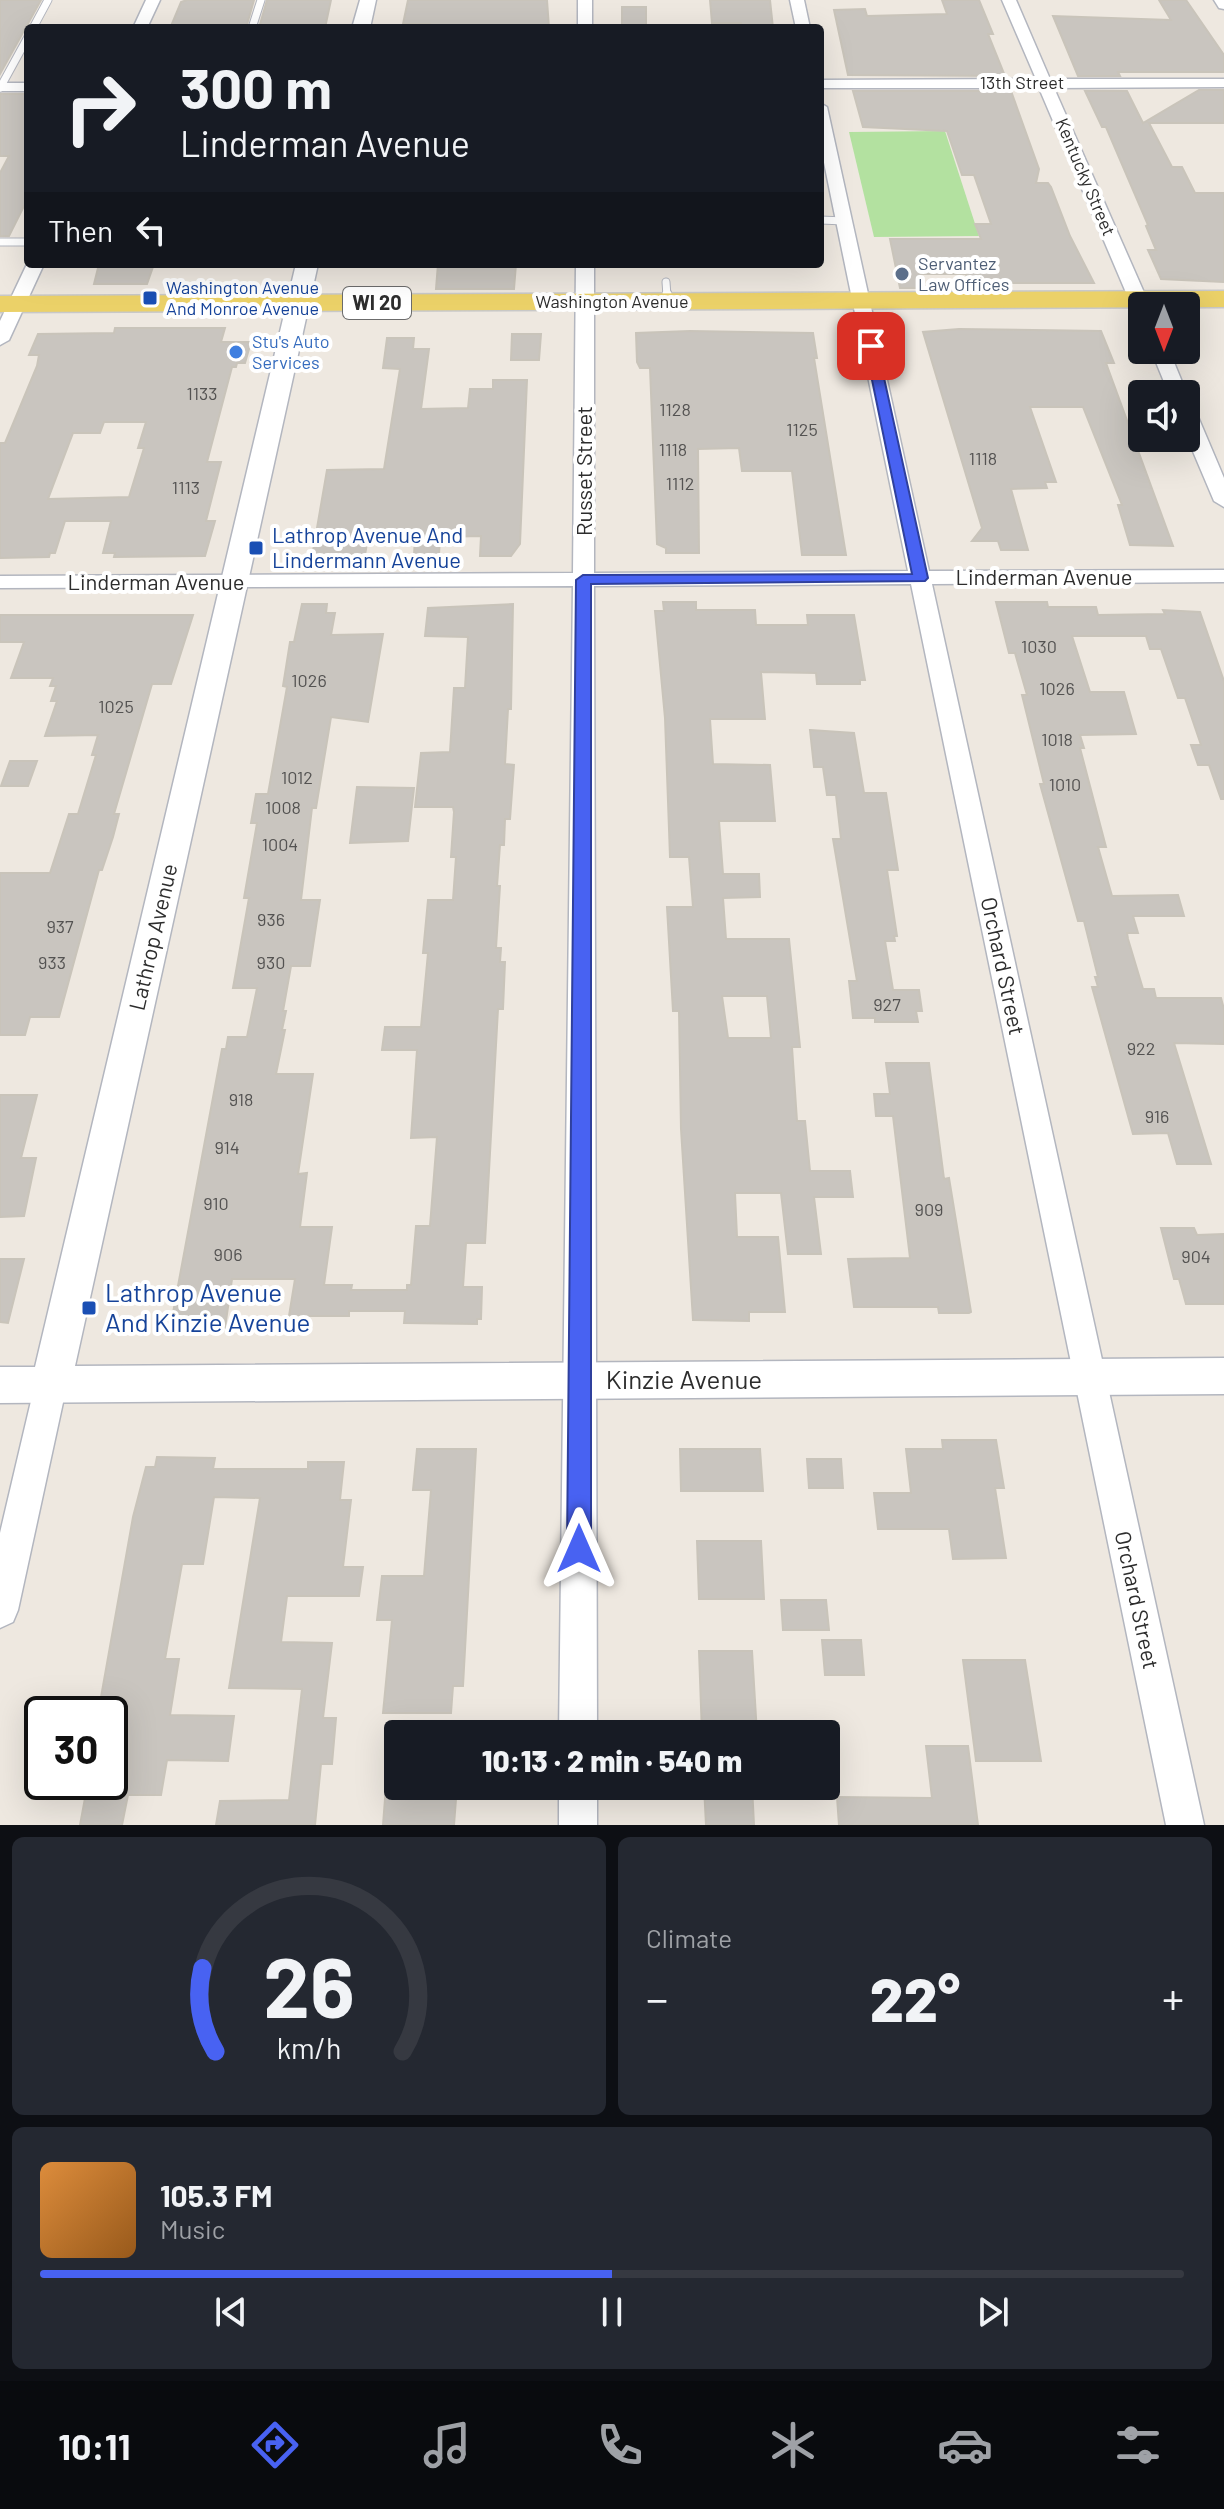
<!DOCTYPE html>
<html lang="en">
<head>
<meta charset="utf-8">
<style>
  :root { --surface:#171b24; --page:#242831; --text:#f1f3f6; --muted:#9ea1a6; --line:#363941; --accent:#4862f2 }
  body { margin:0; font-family:Barlow,sans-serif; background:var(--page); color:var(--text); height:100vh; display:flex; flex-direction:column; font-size:30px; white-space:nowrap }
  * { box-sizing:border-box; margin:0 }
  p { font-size:26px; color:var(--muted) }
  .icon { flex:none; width:44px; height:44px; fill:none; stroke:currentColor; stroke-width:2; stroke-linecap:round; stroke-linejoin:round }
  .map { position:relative; height:1825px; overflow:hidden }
  .panel { display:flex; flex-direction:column; gap:12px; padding:12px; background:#0d0f14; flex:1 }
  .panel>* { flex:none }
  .guide { position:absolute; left:24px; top:24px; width:800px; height:244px; border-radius:8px; box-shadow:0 8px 32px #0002; background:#171b24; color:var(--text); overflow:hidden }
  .needle { width:52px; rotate:180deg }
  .buttons { position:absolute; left:1128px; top:292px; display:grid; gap:16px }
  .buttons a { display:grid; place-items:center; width:72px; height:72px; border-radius:8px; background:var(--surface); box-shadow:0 8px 32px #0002; font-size:40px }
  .speed { position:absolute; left:24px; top:1696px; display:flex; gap:16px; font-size:40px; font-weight:700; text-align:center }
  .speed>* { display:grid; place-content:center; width:104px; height:104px; border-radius:50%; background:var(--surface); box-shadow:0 8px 32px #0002; line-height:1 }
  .speed .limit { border:4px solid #111; border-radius:12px; background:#fff; color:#111 }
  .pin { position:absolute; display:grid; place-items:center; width:68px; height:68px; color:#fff; margin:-34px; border-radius:16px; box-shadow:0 4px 12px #0006 }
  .me { position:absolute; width:88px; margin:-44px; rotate:0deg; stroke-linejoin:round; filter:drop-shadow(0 0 6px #0008) }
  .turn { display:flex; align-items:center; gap:28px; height:168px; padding:0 24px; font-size:36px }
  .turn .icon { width:104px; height:104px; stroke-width:2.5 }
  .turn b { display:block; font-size:56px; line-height:68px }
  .then { display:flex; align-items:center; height:76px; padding:0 24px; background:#0003; gap:16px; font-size:30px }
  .big { font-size:60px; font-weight:800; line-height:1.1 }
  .panel .widget { flex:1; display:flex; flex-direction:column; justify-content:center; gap:12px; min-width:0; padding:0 28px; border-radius:12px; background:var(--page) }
  .panel .dial { align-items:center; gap:0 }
  .dial svg { height:208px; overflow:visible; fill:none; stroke:var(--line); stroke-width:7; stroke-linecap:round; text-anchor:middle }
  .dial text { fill:var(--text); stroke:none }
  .song { display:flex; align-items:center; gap:24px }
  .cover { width:96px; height:96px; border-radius:12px; background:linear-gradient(135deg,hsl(30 70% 55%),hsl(30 70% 35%)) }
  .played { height:8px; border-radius:4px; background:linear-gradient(90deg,var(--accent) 50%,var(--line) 50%) }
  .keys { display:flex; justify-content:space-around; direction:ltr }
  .heat { display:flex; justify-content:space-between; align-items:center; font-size:44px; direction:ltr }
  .panel .tiles { flex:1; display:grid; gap:12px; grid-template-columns:1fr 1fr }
  .widget:last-child { grid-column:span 2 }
  .trip { position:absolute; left:384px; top:1720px; width:456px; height:80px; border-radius:8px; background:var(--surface); box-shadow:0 8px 32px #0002; font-weight:800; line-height:80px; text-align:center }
  .menu { display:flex; height:128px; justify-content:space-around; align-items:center; background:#090b0e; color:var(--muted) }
  .menu .icon { width:56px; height:56px }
  .menu .active { color:var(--accent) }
  .menu b { font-size:36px; color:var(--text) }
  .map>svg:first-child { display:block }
  .green { fill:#b3e1a0 }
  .building { fill:#c9c5bf; stroke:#c9c4ba; stroke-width:2; fill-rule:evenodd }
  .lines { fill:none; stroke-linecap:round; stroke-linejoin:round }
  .service-far1-casing { stroke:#b3b6bf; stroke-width:9 }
  .service-casing { stroke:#b3b6bf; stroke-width:11 }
  .minor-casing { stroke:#b3b6bf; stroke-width:3 }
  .tertiary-casing { stroke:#b3b6bf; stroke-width:3 }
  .primary-casing { stroke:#c8c8c8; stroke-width:3 }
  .service-far1 { stroke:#fff; stroke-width:7 }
  .service { stroke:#fff; stroke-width:9 }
  .minor { fill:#fff; fill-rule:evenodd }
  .tertiary { fill:#fff; fill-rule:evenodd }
  .primary { fill:#ebd168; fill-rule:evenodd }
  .route { fill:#4862f2; stroke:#2f409d; stroke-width:2 }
  .service-dot { fill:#5c6f8a; stroke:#fff; stroke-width:3 }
  .transit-dot { fill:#1a4fb4; stroke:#fff; stroke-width:3 }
  .shop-dot { fill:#3f7fe0; stroke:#fff; stroke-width:3 }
  .labels { text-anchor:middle; stroke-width:8; stroke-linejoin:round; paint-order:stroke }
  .far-street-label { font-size:18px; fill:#2d2d2d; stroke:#fff }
  .far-service-label { font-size:18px; fill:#4e5e75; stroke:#fff; text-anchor:start }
  .far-transit-label { font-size:18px; fill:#164399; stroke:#fff; text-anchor:start }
  .far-shop-label { font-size:18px; fill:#366cbe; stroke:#fff; text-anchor:start }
  .number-label { font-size:18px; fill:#545352 }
  .shield { fill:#fff; stroke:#6c6c6c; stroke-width:2 }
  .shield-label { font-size:20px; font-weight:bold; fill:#2d2d2d }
  .street-label { font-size:22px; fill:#2d2d2d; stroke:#fff }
  .transit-label { font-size:22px; fill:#164399; stroke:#fff; text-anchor:start }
  .near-transit-label { font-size:26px; fill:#164399; stroke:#fff; text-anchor:start }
  .near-street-label { font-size:26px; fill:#2d2d2d; stroke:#fff }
</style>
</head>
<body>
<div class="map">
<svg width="1224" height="1825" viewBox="0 0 1224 1825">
  <rect width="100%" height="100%" fill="#eee8e0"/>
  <path class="green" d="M945,131L979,236L874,237L849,132Z"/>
  <path class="building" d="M0,0H41L0,74Z
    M187,0H254L246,28L171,26L181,2Z
    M267,0H331L325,28H259Z
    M408,0H547L549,28H429L430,24H403Z
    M710,0H770L773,28H741V23H712Z
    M942,0H979L993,34H988L1005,76L848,75L834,10L865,9L867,16L947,14Z
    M1159,0H1186L1224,55V72H1118L1120,76H1078L1053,16L1171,20Z
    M622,7H646V28H622Z
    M1199,90H1224V123H1149L1172,167H1182L1195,193H1224V282L1161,279L1148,250H1156L1146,226L1148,225L1106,127H1102L1085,91H1127L1143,123Z
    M853,91H1011L1039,169L1036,183H1048L1051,187L1070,236L1094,283H1004L968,281L966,274H921L924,288H900L890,239H981L975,224H991L974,175H962L947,131L863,127Z
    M0,94H28V198L9,236H0V173L9,156H0Z
    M99,264H154L147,284H94Z
    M438,264H516L514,289H436Z
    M115,328H225L221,342H251L245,363H237L236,367H232L207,462H221L206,521H215L205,556L114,557L115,553H103L111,521H65L55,553H50L49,557L0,558V443H5L37,366L39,355H29L38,334L114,333ZM104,422H146L138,448H144L129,497L48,499L73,433H100Z
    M959,329L1101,331L1114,363H1106L1173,546L1130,545L1118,505H1122L1083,407H1030L1056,482H1045L1047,488L1011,489L1028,550H1001L998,541H972L982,528L923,332Z
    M690,331L813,333L817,358H814L846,555H802L792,471H742L739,448L698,449L699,553H666V548L657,544L650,368H640L637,362L636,333Z
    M512,334H541L539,360H511Z
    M387,338H414L413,349H429L421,409L468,408L470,389H493V380H527L520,544L511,556H480L481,536L440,537L439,555H414L415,537H368L365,555L312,557L327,470L384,469L400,369L383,368Z
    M663,602H696V610H755L756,625H808L807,615H854L865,680H860V684H817L816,673L761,672L765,719H710L713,764L770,765L775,821H719L723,874H759L760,897L723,898L726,939H789L800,1047H792L797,1121H805L810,1171H850L853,1197H814L821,1254H788L781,1193H735L737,1237H778L785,1312H749V1321L693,1320L681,1129L679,1011H673L667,907H693L689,857H670L665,718L655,611H664ZM722,996H767L771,1038H728Z
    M996,602H1047L1048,607H1096L1098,615L1165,614L1163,610L1200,612L1224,681V799H1221L1209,765H1198L1191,745H1201L1185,698H1178L1161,649H1150L1146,636H1072L1090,692H1124L1136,734L1080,735L1084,748H1080L1106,847H1098L1112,896L1178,895L1184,916H1133L1138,933H1127L1128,939L1143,989H1154L1156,998H1221L1224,1009V1044L1174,1043L1211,1164H1177L1168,1133L1133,1134L1092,987H1098L1095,977H1098L1084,921H1078L1040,784H1044L1022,695H1027L1015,653H1009Z
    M302,604H327L326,613H335L331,635L383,634L368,722L331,717L316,808H312L301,900H320L310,966H291L283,1011H286L282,1030H285L276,1074H313L298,1174L307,1173L300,1227H332L324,1285H352L351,1290H407V1285H411L416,1226H430L437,1137L411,1138L417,1050H382L385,1027H421L428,953H423L428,900H453L456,857H451L454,812L453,807H415L421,753L450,752L454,688H465L468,637L425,636L428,608L513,604L511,709H508L505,764L514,765L510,819H505L504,845H500L497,886H500L496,948H501L500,962H505L503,1009H498L485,1243H466L463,1287H482L481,1319H477V1324L404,1323L405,1311H349V1316H289L295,1279H232L225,1328L170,1329L222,1049H226L228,1037H247L257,988H233L249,898H244L257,823H251L256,794H268L287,687L283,686L290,642H294Z
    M0,615H193L171,684H152L114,814H119L113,837L102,870H99L59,1017H30L25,1035H0V873H50L69,814H78L96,755H92L98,735L45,736L57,701H51L56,686H50L53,678H11L24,642H0Z
    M810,730L854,733L864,793H886L898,870H887L897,936H894L895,941H885L893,990H919L922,1011H916L918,1022H875V1018H853L849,981H857L833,839H841L836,795H827L823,767H814Z
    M10,761H37L28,786H1Z
    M357,787L414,788L408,841L350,843Z
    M886,1063H929L944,1179L949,1178L971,1312L969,1313H939L938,1307H854L848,1259L910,1258L893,1116H876L874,1094H890Z
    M0,1095H37L21,1158H36L24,1216L0,1217Z
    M1161,1228H1194L1197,1235L1224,1234V1304H1186L1179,1279H1174Z
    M0,1259H24L8,1323L0,1322Z
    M942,1440H996L1004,1488H995L1006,1558L953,1559L949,1529H878L874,1493H911L906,1449H943Z
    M417,1449H476L463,1686H453L451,1713H383L392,1620H377L382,1576H424L431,1490H413Z
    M680,1449H760L763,1491H681Z
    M157,1457L215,1458L213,1469H308V1462H344L340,1500H351L343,1567H363L359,1596H287L281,1642L332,1643L323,1718H336L332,1764H321L315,1825H216L220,1801L289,1800L302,1689L229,1688L260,1498L214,1497L203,1564H182L165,1659H179L170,1715L234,1716L228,1761L167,1760L161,1795H128L122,1825H80L88,1782H110V1714H98L133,1517L146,1467H155Z
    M807,1459H841L843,1488H809Z
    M697,1541H761L764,1599H699Z
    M781,1600H826L829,1630H783Z
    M822,1640H861L864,1675H825Z
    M699,1651H752L757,1734H702Z
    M963,1660H1025L1041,1761H976Z
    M926,1746H968L978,1825H839L837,1797L932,1798Z
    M386,1786H457L454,1825H383Z
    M704,1786H752L754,1825H706Z"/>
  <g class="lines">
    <g class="service-far1-casing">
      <path id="service-far1" d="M33,28L48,0
        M252,28L261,0
        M0,88L28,37
        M820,220L845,221
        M0,242H28
        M666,282L667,296"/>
    </g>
    <g class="service-casing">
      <path id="service" d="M667,294L668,301"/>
    </g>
    <g class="minor-casing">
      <path id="minor" d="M146,0H160L147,28H133Z
        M578,0H592V28H578Z
        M790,0H804L810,28H796Z
        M1002,0H1016L1050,79H1224V87L1054,88L1150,306H1142V314L1133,309L1039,88H820V80L1036,79Z
        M1214,0H1224V9L1219,8Z
        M0,83H28V91H0Z
        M820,103L827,107L929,571L1224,570V582L932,584L1204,1825H1166L911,584L594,586L597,1734H559L573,586L0,588V576L573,573L576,264H594V573L908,571L820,143Z
        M28,262L44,264L9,340L0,345V321Z
        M1151,350H1169L1187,394L1186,396L1169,394Z
        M1186,406L1196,412L1224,478V507L1214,501L1186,435Z
        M51,1369L62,1374L67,1384L18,1610L13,1622L0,1628V1533L35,1384L40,1374Z
        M559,1786H597V1825H559Z"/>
    </g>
    <g class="tertiary-casing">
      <path id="tertiary" d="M360,0H376L370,28H352Z
        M296,264H318L75,1366L1224,1358V1394L0,1403V1367H35Z"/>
    </g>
    <g class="primary-casing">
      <path id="primary" d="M1224,291V307L0,312V296Z"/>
    </g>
    <use href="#service-far1" class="service-far1"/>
    <use href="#service" class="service"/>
    <use href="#minor" class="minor"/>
    <use href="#tertiary" class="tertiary"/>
    <use href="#primary" class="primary"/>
  </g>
  <path class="route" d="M871,342L877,346L928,578L925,581L591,584V1549L588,1557L579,1560L571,1557L567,1549L576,580L583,575L912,574L865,346Z"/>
  <circle class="service-dot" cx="902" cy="274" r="8"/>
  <g class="transit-dot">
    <rect x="142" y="290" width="16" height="16" rx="4"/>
    <rect x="248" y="540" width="16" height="16" rx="4"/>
    <rect x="81" y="1300" width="16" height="16" rx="4"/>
  </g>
  <circle class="shop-dot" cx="236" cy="352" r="8"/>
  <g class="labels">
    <g class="far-street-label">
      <text x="1022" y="89">13th Street</text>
      <text transform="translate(1085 177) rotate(67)" y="6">Kentucky Street</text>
      <text x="612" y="308">Washington Avenue</text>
    </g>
    <g class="far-service-label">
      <text x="918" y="270">Servantez<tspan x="918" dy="21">Law Offices</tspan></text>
    </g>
    <g class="far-transit-label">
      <text x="166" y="294">Washington Avenue<tspan x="166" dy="21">And Monroe Avenue</tspan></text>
    </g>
    <g class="far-shop-label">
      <text x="252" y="348">Stu's Auto<tspan x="252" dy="21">Services</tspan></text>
    </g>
    <g class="number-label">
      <text x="202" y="400">1133</text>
      <text x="675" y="416">1128</text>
      <text x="802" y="436">1125</text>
      <text x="673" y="456">1118</text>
      <text x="983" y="465">1118</text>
      <text x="680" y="490">1112</text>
      <text x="186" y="494">1113</text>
      <text x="1039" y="653">1030</text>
      <text x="309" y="687">1026</text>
      <text x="1057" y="695">1026</text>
      <text x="116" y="713">1025</text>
      <text x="1057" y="746">1018</text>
      <text x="297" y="784">1012</text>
      <text x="1065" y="791">1010</text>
      <text x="283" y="814">1008</text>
      <text x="280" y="851">1004</text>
      <text x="271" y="926">936</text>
      <text x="60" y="933">937</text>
      <text x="52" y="969">933</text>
      <text x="271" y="969">930</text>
      <text x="887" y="1011">927</text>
      <text x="1141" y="1055">922</text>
      <text x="241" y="1106">918</text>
      <text x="1157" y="1123">916</text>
      <text x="227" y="1154">914</text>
      <text x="216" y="1210">910</text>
      <text x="929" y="1216">909</text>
      <text x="228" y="1261">906</text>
      <text x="1196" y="1263">904</text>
    </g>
    <rect class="shield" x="343" y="287" width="68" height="32" rx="6"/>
    <g class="shield-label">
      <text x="377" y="310">WI 20</text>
    </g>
    <g class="street-label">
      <text transform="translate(584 471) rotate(-90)" y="8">Russet Street</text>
      <text x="1044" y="585">Linderman Avenue</text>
      <text x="156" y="590">Linderman Avenue</text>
      <text transform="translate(153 937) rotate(-77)" y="8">Lathrop Avenue</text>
      <text transform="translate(1003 966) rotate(78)" y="8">Orchard Street</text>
      <text transform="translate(1137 1600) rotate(78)" y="8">Orchard Street</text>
    </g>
    <g class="transit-label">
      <text x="272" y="543">Lathrop Avenue And<tspan x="272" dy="25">Lindermann Avenue</tspan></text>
    </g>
    <g class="near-transit-label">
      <text x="105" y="1302">Lathrop Avenue<tspan x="105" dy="30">And Kinzie Avenue</tspan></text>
    </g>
    <g class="near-street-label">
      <text x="684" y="1389">Kinzie Avenue</text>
    </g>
  </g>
</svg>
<div class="buttons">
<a><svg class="needle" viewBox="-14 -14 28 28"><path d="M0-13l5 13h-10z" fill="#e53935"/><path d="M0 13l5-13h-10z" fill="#9ea1a6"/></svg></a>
<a><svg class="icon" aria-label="sound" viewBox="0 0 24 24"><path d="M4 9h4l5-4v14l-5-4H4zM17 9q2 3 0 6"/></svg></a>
</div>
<div class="speed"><div class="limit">30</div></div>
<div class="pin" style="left:871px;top:346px;background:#d93025"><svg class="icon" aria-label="arrive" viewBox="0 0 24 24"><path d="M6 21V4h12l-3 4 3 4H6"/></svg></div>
<svg class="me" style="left:579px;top:1549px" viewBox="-20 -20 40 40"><path d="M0-17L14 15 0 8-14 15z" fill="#4862f2" stroke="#fff" stroke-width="4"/></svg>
<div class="trip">10:13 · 2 min · 540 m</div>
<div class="guide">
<div class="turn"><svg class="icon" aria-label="right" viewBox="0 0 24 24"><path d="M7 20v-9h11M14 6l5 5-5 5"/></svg><div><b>300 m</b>Linderman Avenue</div></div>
<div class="then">Then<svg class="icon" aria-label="left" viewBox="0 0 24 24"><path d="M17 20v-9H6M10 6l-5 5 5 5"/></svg></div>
</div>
</div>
<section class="panel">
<div class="tiles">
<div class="widget dial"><svg viewBox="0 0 100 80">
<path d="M14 69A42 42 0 1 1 86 69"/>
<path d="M14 69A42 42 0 0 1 9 37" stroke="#4862f2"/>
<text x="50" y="56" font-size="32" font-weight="700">26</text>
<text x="50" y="72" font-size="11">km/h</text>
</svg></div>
<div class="widget"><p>Climate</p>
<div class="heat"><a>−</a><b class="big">22°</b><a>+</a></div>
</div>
<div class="widget">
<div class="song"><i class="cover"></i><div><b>105.3 FM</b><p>Music</p></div></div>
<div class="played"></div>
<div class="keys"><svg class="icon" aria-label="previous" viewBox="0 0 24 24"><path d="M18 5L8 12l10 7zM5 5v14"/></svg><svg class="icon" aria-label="pause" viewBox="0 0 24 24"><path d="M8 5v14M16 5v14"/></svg><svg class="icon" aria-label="next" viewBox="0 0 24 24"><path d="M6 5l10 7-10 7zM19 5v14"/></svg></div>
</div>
</div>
</section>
<nav class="menu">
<b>10:11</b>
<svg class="icon active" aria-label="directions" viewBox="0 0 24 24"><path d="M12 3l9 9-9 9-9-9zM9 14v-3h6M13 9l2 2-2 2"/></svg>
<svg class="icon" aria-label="music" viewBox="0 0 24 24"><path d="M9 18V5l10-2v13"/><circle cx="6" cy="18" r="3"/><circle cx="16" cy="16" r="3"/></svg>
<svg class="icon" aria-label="phone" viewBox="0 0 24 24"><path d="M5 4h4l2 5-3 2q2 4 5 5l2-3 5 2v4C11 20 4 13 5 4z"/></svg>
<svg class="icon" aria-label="climate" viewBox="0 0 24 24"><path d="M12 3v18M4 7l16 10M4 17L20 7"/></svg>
<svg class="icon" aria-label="car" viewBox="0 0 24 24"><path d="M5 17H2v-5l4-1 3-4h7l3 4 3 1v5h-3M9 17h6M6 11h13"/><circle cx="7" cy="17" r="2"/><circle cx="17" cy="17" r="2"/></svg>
<svg class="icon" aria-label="filters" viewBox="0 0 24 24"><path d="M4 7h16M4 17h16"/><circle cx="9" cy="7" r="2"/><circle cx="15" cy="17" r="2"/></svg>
</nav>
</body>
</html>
